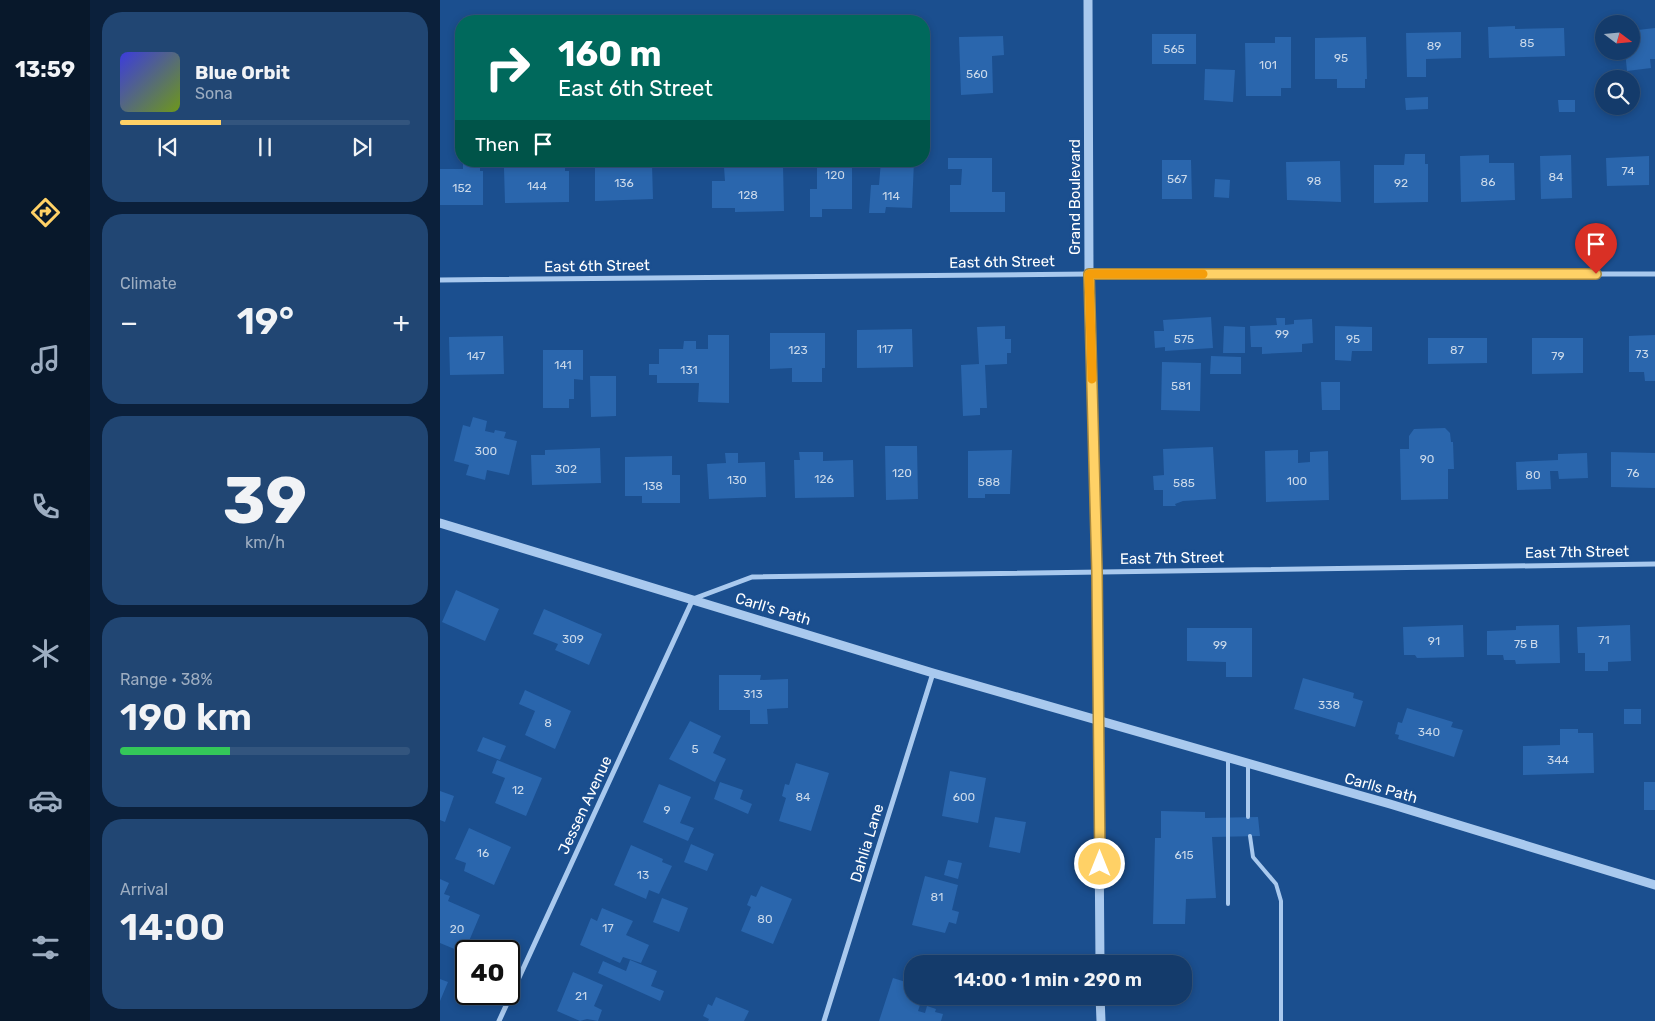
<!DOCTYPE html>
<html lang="en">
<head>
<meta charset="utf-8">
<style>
  :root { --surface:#143b6b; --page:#214673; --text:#f1f3f6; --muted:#9dadc1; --line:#33557e; --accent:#ffd166 }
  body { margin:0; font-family:Rubik,sans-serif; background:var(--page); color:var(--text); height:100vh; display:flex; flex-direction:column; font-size:19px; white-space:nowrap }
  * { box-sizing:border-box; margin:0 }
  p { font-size:16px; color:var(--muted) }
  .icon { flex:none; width:28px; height:28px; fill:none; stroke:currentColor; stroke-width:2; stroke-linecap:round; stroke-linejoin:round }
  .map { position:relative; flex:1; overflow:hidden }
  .details { display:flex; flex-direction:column; gap:12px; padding:12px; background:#0b203b; width:350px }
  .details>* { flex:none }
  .hud { position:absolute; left:15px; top:15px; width:475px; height:152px; border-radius:20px; box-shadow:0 2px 8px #0003,0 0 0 1px var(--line); background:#00695c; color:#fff; overflow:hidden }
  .needle { width:32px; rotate:106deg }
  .buttons { position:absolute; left:1155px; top:15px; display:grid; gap:10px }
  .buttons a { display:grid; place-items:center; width:45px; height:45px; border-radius:50%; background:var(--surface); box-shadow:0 2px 8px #0003,0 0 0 1px var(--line); font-size:25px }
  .speed { position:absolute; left:15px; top:940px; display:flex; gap:10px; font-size:25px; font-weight:700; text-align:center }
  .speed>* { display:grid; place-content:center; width:65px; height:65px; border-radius:50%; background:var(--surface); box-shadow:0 2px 8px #0003,0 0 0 1px var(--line); line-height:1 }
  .speed .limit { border:2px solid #111; border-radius:8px; background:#fff; color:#111 }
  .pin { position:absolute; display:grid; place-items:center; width:42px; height:42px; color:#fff; margin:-51px -21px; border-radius:50% 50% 50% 0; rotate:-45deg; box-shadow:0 0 5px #0007 }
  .pin .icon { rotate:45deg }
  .me { position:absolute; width:55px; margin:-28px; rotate:0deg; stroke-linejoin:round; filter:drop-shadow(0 0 4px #0008) }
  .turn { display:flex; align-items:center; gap:18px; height:105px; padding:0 20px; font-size:22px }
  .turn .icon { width:65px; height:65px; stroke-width:2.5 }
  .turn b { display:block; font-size:35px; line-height:42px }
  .then { display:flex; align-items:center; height:48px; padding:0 20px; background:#0003; gap:10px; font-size:19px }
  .big { font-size:38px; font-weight:600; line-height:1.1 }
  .details .tile { flex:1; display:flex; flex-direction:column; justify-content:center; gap:8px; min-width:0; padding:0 18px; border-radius:20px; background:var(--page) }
  .details .dial { align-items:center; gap:0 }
  .dial b { font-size:65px; line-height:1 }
  .song { display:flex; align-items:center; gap:15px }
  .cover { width:60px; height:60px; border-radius:8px; background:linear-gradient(135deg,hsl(240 70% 55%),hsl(80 70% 35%)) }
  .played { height:5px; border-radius:2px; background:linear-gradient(90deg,var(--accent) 35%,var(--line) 35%) }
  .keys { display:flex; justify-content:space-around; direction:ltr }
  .heat { display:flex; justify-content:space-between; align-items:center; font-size:28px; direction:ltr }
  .charge { height:8px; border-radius:4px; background:linear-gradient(90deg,#34c759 38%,var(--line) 0) }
  .trip { position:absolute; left:464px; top:955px; width:288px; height:50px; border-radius:20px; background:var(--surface); box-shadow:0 2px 8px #0003,0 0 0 1px var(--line); font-weight:600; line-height:50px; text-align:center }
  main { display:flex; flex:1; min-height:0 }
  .tabs { display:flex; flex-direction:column; width:90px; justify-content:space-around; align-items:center; background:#08182b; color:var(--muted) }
  .tabs .icon { width:35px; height:35px }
  .tabs .selected { color:var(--accent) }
  .tabs b { font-size:22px; color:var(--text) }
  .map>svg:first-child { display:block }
  .building { fill:#2a66ad }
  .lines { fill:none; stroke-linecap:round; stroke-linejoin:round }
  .service { stroke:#a9c9ee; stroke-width:4 }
  .minor { stroke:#a9c9ee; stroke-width:5 }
  .tertiary { stroke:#a9c9ee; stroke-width:9 }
  .route-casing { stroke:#a68842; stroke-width:12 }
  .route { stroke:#ffd166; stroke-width:9 }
  .slow { stroke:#f59e0b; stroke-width:9 }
  .labels { text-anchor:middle; stroke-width:5; stroke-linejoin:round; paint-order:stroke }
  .number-label { font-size:12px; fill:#cad9ea }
  .street-label { font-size:15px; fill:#fff; stroke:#1b4f8f }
</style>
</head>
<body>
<main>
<nav class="tabs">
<b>13:59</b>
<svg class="icon selected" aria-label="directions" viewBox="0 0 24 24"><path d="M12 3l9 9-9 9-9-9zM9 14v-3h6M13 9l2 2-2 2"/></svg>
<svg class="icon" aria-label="music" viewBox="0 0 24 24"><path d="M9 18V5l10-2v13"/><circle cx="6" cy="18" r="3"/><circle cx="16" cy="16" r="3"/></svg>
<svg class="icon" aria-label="phone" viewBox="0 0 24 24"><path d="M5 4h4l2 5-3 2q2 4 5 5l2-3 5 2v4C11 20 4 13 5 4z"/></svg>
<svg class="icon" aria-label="climate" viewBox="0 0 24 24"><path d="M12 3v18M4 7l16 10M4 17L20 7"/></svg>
<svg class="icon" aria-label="car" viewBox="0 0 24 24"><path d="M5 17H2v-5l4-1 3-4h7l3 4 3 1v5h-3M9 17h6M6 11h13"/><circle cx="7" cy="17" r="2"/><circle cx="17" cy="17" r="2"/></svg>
<svg class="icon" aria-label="filters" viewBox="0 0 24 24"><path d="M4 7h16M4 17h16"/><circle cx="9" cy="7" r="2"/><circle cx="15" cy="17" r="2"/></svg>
</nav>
<section class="details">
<div class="tile">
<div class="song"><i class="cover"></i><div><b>Blue Orbit</b><p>Sona</p></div></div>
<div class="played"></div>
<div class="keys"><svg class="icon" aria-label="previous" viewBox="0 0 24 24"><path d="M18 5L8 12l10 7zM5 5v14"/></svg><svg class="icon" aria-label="pause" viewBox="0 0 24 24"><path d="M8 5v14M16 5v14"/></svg><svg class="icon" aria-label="next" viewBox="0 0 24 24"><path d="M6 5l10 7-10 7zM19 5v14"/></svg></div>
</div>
<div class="tile"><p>Climate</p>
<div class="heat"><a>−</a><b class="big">19°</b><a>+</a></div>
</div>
<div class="tile dial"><b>39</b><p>km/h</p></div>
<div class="tile"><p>Range · 38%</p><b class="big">190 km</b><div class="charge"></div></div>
<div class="tile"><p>Arrival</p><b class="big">14:00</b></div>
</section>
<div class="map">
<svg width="1215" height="1021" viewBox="0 0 1215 1021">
  <rect width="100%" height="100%" fill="#1b4f8f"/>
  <path class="building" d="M1075,26V29L1124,28L1125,56L1049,58L1048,27Z
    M1215,28V59H1210L1211,68L1187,71L1185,51H1191V35H1199L1198,30Z
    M1021,32V58L986,59V77H967L966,33Z
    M712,34H756V64H712Z
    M563,36L564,55L552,56L553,93L521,95L519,37Z
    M835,37H851V88H841V96H806L805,43H835Z
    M926,37L927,79H925V88H897V79H875V38Z
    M765,69L795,70L793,102L764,100Z
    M988,97V109L966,110L965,98Z
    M1118,100H1135V112H1119Z
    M965,154H985V164H988V202L934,203V165H964Z
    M1049,155V163H1074L1075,200L1021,202L1020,156Z
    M1131,155L1132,198L1101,199L1100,156Z
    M1209,156V185L1167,186L1166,158Z
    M508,158H552V192H565V212H510V185H521L522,169H508Z
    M722,160H751L752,199H722Z
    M23,161H40V171H43V205H0V169H23Z
    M92,161H125V171H129V202L65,203L64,168L92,167Z
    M377,161H412V209H382V217H370V189H377Z
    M441,161H474L472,208L446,207L445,213H429L431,185H439Z
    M900,161L901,202L847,200L846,162Z
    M321,162V165H343L344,211L295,212V208H272V181H285L284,167H299V163Z
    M212,164L213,199L155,201V166Z
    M775,179L790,180L789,198L774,197Z
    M771,317L773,348L725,351V347L715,348L714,331H724L723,320Z
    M836,318H845V325L854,324V320L872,319L873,343L862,344V352L822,354V347H811L810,326L837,325Z
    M565,326V339H571V353H567V364L545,365L547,408H540V415L523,416L521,365L539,364L537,327Z
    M784,326L805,327V353H783Z
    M895,326L932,327V351H912L911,361L895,360Z
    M472,329L473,367L417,368V330Z
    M330,333H385V368H382V382H352V368L330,369Z
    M268,335H289V403L258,402L259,383H217V375H209V364H219V349H243L244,341H256V349H268Z
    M1215,335V381H1205L1204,372H1189V336Z
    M63,336L64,374L10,375L9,337Z
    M988,338H1047V363L988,364Z
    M1092,338H1143V373L1092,374Z
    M103,350H143V380L134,379V399H129V408H103Z
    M771,356L801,357V374H770Z
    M722,362L761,363L760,411L721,410Z
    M150,376H176V416L151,417Z
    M881,382H900V410H882Z
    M33,417L47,421L45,431L54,433L55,430L66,432L64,438L77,441L69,475L47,470L45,480L26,475L29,465L14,461L23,425L30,427Z
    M1005,428L1010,433L1011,442H1013L1014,469H1008V499L961,500L960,449H969V436L974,429Z
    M445,446H477L478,499L446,500Z
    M773,447L776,499L743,501L735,504L736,506H723V490H714L713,476L724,475L723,449Z
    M160,448L161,483L92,485L91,455H105V450Z
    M572,450L570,494H545V498H528V451Z
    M858,450V463L870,462V452L888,451L889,500L826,502L825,451Z
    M359,452H383V461L413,460L414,497L355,498L354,460H360Z
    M1171,452L1215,453V488L1171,487Z
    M285,453H298V463L325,462L326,497L269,499L267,464L286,463Z
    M1147,453L1148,478L1119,479L1118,471H1110L1111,489L1077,490L1076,462L1118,460V454Z
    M232,456V475H240V503H202V496H185V457Z
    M16,590L59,609L45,641L2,622Z
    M104,609L162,634L149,665L115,650L118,644L93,634Z
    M1023,625L1024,657L977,658L975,655H964L963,627Z
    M1119,625L1120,663L1076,664L1075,660H1064L1063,655H1047V631L1076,630V626Z
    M1190,625L1191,661L1168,662V671H1145V653H1138L1137,627Z
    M747,628H812V677H786V662L747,661Z
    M279,675H321L320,680L348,679V708L327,709L328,724H310V710H279Z
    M863,678L914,693L913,698L923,701L915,727L854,709Z
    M85,690L131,711L115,749L85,735L95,711L79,704Z
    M967,708L1013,722L1011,727L1023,730L1014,757L958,739L959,735L955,734L958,722L962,723Z
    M1184,709H1201V724H1184Z
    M250,721L281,736L273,753L286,759L275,782L229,759Z
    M1120,729H1138V733H1153L1154,773L1083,775V746L1120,745Z
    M43,737L66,746L60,760L37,751Z
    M57,760L102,778L86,816L55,803L65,778L52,773Z
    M356,763L389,773L371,831L339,821L346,798L342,796L345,784L349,785Z
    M510,771L546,778L538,823L502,816Z
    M280,782L303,790L300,799L312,804L308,814L274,799Z
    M1204,782H1215V810H1204Z
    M219,784L251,797L240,823L254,828L248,841L203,822Z
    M0,791L14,796L5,822L0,820Z
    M721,811L765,812V818L818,817L820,836L772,837L776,898L746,899L745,924H713L715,838H721Z
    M555,817L586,822L580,853L549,847Z
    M29,828L71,847L54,885L24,871L26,863L15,859Z
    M251,844L274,854L267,871L244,862Z
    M191,845L223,859L222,862L232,866L219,894L209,890L206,899L174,885Z
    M508,860L522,863L518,879L504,875Z
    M485,876L518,885L512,910L519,912L516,924L509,922L505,933L472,925Z
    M0,879L9,883L4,894L10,896L8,901L40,915L24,953L0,943Z
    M321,886L352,899L333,944L301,931L311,907L307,905L311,895L316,897Z
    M222,898L248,908L239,932L213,922Z
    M162,908L193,921L186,935L209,945L201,963L183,957L180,963L140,945L151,918L157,921Z
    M190,960L217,971L211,986L224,991L220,1001L158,973L163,961L186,971Z
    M133,972L163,985L154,1006L162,1010L158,1021L147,1019L140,1021L117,1011Z
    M453,978L472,984V996H483L478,1011L485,1013L487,1006L496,1009L495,1012L503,1014L501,1021H439Z
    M0,979L8,982L0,1001Z
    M276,997L309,1011L304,1021H268L269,1019L263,1016L268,1004L272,1006Z"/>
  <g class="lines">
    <path class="service" d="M788,758V904
      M808,764V817
      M810,836L813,857L836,884L841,901V1021"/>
    <path class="minor" d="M0,280L649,274H1215
      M59,1021L253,599L312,577L1215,564
      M384,1021L493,673"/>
    <path class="tertiary" d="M648,0L649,274L657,572L660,964
      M0,523L493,673L950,804L1215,885
      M660,996L661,1021"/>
  </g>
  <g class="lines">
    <g class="route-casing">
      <path id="route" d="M660,864L657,572L649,274H1156"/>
    </g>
    <use href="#route" class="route"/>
    <path class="slow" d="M652,379L649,274H763"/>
  </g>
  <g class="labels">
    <g class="number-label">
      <text x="1087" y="47">85</text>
      <text x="994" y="50">89</text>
      <text x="734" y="53">565</text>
      <text x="901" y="62">95</text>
      <text x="828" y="69">101</text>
      <text x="537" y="78">560</text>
      <text x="1188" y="175">74</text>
      <text x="395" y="179">120</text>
      <text x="1116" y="181">84</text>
      <text x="737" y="183">567</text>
      <text x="874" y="185">98</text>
      <text x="1048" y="186">86</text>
      <text x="184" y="187">136</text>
      <text x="961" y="187">92</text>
      <text x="97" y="190">144</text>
      <text x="22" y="192">152</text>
      <text x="308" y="199">128</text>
      <text x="451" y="200">114</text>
      <text x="842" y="338">99</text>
      <text x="744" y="343">575</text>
      <text x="913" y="343">95</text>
      <text x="445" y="353">117</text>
      <text x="358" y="354">123</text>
      <text x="1017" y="354">87</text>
      <text x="1202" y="358">73</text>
      <text x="36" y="360">147</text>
      <text x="1118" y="360">79</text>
      <text x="123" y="369">141</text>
      <text x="249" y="374">131</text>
      <text x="741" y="390">581</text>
      <text x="46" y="455">300</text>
      <text x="987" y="463">90</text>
      <text x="126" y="473">302</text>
      <text x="462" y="477">120</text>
      <text x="1193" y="477">76</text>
      <text x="1093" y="479">80</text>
      <text x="384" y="483">126</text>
      <text x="297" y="484">130</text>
      <text x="857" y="485">100</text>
      <text x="549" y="486">588</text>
      <text x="744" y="487">585</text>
      <text x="213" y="490">138</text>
      <text x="133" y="643">309</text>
      <text x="1164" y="644">71</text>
      <text x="994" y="645">91</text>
      <text x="1086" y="648">75 B</text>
      <text x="780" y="649">99</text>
      <text x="313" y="698">313</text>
      <text x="889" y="709">338</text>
      <text x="108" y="727">8</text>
      <text x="989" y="736">340</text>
      <text x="255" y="753">5</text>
      <text x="1118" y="764">344</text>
      <text x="78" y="794">12</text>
      <text x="363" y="801">84</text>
      <text x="524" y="801">600</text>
      <text x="227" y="814">9</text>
      <text x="43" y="857">16</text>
      <text x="744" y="859">615</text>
      <text x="203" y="879">13</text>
      <text x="497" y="901">81</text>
      <text x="325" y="923">80</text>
      <text x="168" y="932">17</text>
      <text x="17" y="933">20</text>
      <text x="141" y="1000">21</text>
    </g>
    <g class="street-label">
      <text transform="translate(635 197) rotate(-90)" y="5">Grand Boulevard</text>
      <text transform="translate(562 262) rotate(-1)" y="5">East 6th Street</text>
      <text transform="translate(157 266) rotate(-1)" y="5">East 6th Street</text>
      <text transform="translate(1137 552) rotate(-1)" y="5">East 7th Street</text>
      <text transform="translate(732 558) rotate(-1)" y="5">East 7th Street</text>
      <text transform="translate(333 609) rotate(17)" y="5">Carll's Path</text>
      <text transform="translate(941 788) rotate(16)" y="5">Carlls Path</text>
      <text transform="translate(145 805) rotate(-65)" y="5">Jessen Avenue</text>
      <text transform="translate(427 843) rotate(-73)" y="5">Dahlia Lane</text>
    </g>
  </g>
</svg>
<div class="buttons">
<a><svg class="needle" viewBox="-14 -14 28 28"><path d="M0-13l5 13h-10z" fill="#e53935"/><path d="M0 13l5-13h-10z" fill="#9dadc1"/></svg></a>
<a><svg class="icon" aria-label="search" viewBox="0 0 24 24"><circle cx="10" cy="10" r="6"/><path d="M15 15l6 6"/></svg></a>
</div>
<div class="speed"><div class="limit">40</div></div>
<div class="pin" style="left:1156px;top:274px;background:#d93025"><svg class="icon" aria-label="arrive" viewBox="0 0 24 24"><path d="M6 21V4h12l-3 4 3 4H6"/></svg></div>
<svg class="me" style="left:660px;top:864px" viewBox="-20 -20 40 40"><circle r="17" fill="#ffd166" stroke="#fff" stroke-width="3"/><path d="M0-11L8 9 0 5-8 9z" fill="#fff"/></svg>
<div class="trip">14:00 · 1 min · 290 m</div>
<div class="hud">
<div class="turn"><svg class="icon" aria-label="right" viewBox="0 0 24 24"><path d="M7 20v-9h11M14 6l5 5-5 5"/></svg><div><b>160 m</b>East 6th Street</div></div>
<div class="then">Then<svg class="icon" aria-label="arrive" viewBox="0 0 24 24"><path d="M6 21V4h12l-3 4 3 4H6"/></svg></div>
</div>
</div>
</main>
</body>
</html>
